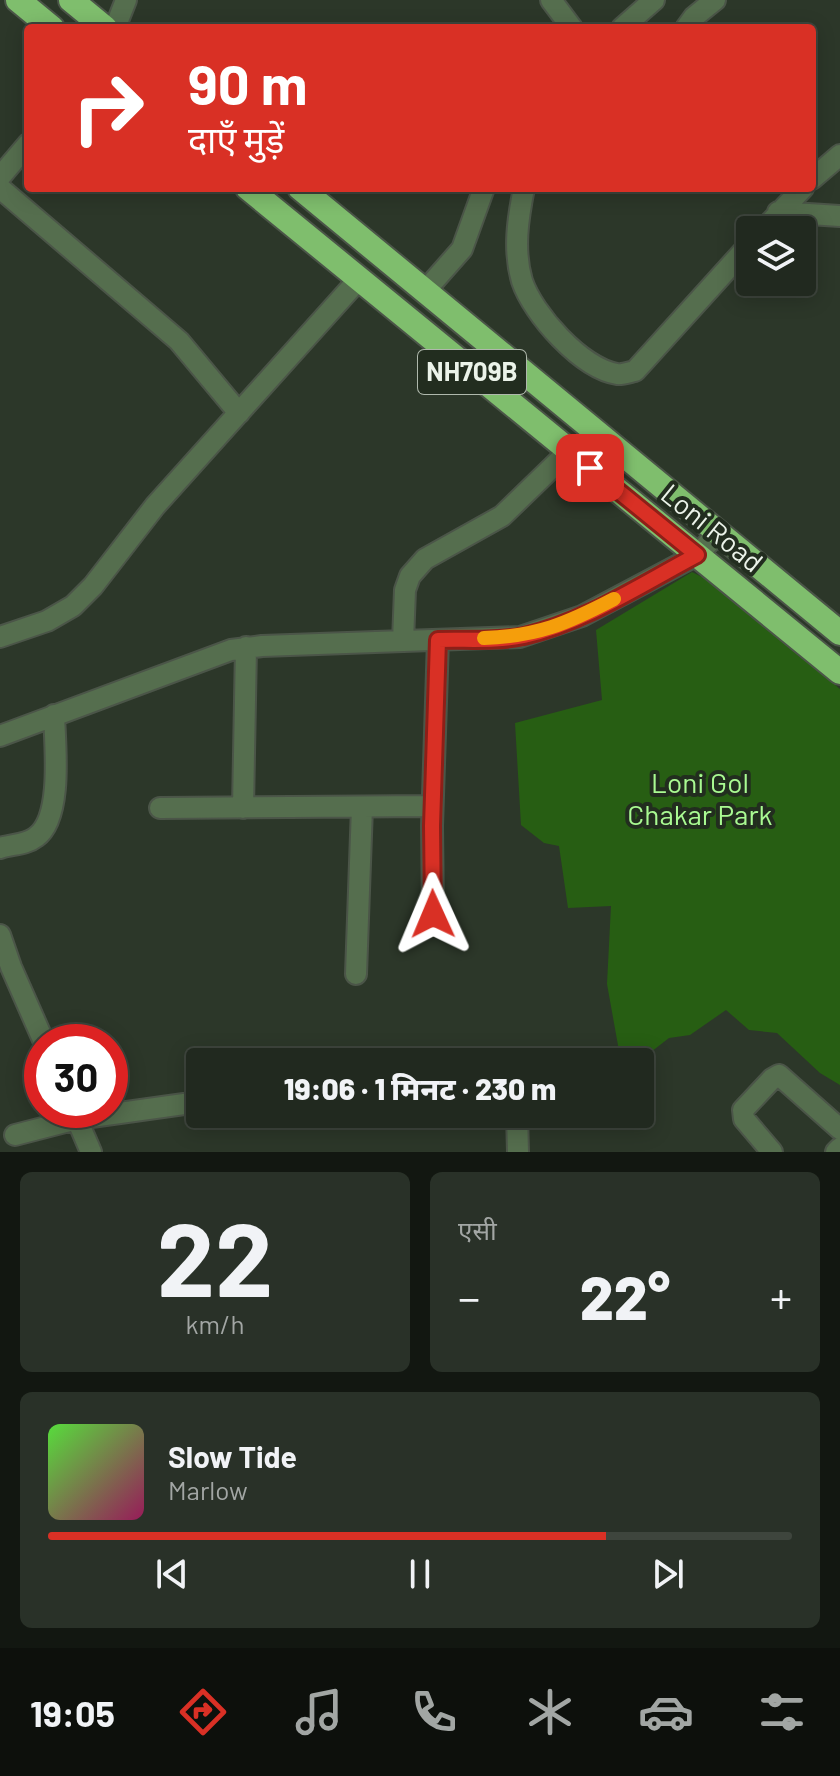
<!DOCTYPE html>
<html lang="hi">
<head>
<meta charset="utf-8">
<style>
  :root { --surface:#21291f; --page:#293128; --text:#f1f3f6; --muted:#a2a6a4; --line:#3e453d; --accent:#d93025 }
  body { margin:0; font-family:Barlow,"Noto Sans Devanagari",sans-serif; background:var(--page); color:var(--text); height:100vh; display:flex; flex-direction:column; font-size:30px; white-space:nowrap }
  * { box-sizing:border-box; margin:0 }
  p { font-size:26px; color:var(--muted) }
  .icon { flex:none; width:44px; height:44px; fill:none; stroke:currentColor; stroke-width:2; stroke-linecap:round; stroke-linejoin:round }
  .map { position:relative; height:1152px; overflow:hidden }
  .sheet { display:flex; flex-direction:column; gap:20px; padding:20px; background:#121711; flex:1 }
  .sheet>* { flex:none }
  .guide { position:absolute; left:24px; top:24px; width:792px; height:168px; border-radius:8px; box-shadow:0 4px 20px #0003,0 0 0 2px var(--line); background:#d93025; color:#fff; overflow:hidden }
  .fabs { position:absolute; left:736px; top:216px; display:grid; gap:16px }
  .fabs a { display:grid; place-items:center; width:80px; height:80px; border-radius:8px; background:var(--surface); box-shadow:0 4px 20px #0003,0 0 0 2px var(--line); font-size:40px }
  .speed { position:absolute; left:24px; top:1024px; display:flex; gap:16px; font-size:40px; font-weight:700; text-align:center }
  .speed>* { display:grid; place-content:center; width:104px; height:104px; border-radius:50%; background:var(--surface); box-shadow:0 4px 20px #0003,0 0 0 2px var(--line); line-height:1 }
  .speed .limit { border:12px solid #d22; background:#fff; color:#111 }
  .pin { position:absolute; display:grid; place-items:center; width:68px; height:68px; color:#fff; margin:-34px; border-radius:16px; box-shadow:0 4px 12px #0006 }
  .me { position:absolute; width:88px; margin:-44px; rotate:359deg; stroke-linejoin:round; filter:drop-shadow(0 0 6px #0008) }
  .turn { display:flex; align-items:center; gap:28px; height:168px; padding:0 32px; font-size:36px }
  .turn .icon { width:104px; height:104px; stroke-width:2.5 }
  .turn b { display:block; font-size:56px; line-height:68px }
  .big { font-size:60px; font-weight:800; line-height:1.1 }
  .sheet .widget { flex:1; display:flex; flex-direction:column; justify-content:center; gap:12px; min-width:0; padding:0 28px; border-radius:12px; background:var(--page) }
  .sheet .dial { align-items:center; gap:0 }
  .dial b { font-size:104px; line-height:1 }
  .song { display:flex; align-items:center; gap:24px }
  .cover { width:96px; height:96px; border-radius:12px; background:linear-gradient(135deg,hsl(110 70% 55%),hsl(330 70% 35%)) }
  .played { height:8px; border-radius:4px; background:linear-gradient(90deg,var(--accent) 75%,var(--line) 75%) }
  .keys { display:flex; justify-content:space-around; direction:ltr }
  .heat { display:flex; justify-content:space-between; align-items:center; font-size:44px; direction:ltr }
  .sheet .tiles { flex:1; display:grid; gap:20px; grid-template-columns:1fr 1fr }
  .widget:last-child { grid-column:span 2 }
  .trip { position:absolute; left:186px; top:1048px; width:468px; height:80px; border-radius:8px; background:var(--surface); box-shadow:0 4px 20px #0003,0 0 0 2px var(--line); font-weight:800; line-height:80px; text-align:center }
  .tab-bar { display:flex; height:128px; justify-content:space-around; align-items:center; background:#0d100c; color:var(--muted) }
  .tab-bar .icon { width:56px; height:56px }
  .tab-bar .selected { color:var(--accent) }
  .tab-bar b { font-size:36px; color:var(--text) }
  .map>svg:first-child { display:block }
  .green { fill:#275e13 }
  .lines { fill:none; stroke-linecap:round; stroke-linejoin:round }
  .minor-casing { stroke:#4b5548; stroke-width:24 }
  .highway-casing { stroke:#4b5548; stroke-width:28 }
  .minor { stroke:#556e4e; stroke-width:20 }
  .highway { stroke:#7fbe6d; stroke-width:24 }
  .route-casing { stroke:#8d1f18; stroke-width:20 }
  .route { stroke:#d93025; stroke-width:14 }
  .slow { stroke:#f59e0b; stroke-width:14 }
  .labels { text-anchor:middle; stroke-width:8; stroke-linejoin:round; paint-order:stroke }
  .shield { fill:#222d1f; stroke:#afb8ac; stroke-width:2 }
  .shield-label { font-size:26px; font-weight:bold; fill:#ebf3e9 }
  .street-label { font-size:28px; fill:#ebf3e9; stroke:#222d1f }
  .park-label { font-size:28px; fill:#a9fa92; stroke:#222d1f }
</style>
</head>
<body>
<div class="map">
<svg width="840" height="1152" viewBox="0 0 840 1152">
  <rect width="100%" height="100%" fill="#2c3729"/>
  <path class="green" d="M692,572L714,583L840,689V1085L820,1073L777,1033L749,1030L726,1010L690,1035L669,1038L638,1062H621L607,984L611,906L568,908L559,846L544,843L521,825L515,723L602,700L596,630Z"/>
  <g class="lines">
    <g class="minor-casing">
      <path id="minor" d="M551,0L572,28
        M115,28L126,0
        M622,28L654,0
        M686,28L694,17L715,0
        M0,177L28,144
        M812,179L840,155
        M0,188L179,341L239,413
        M524,188C518,218 513,250 522,281C533,314 581,368 617,374C622,375 630,372 635,371L750,244
        M778,212L840,216
        M763,230L803,188
        M425,291L462,249L484,188
        M0,637L47,621L73,606L93,586L155,506L359,279
        M403,641L405,590L410,576L425,559L502,516L569,451
        M0,736L231,650L262,646L520,637L582,616L697,555L718,533
        M160,808L432,806
        M243,808L246,647
        M0,848C12,844 26,845 36,837C63,818 55,745 54,715
        M433,914L432,826L438,640
        M0,935L11,967L44,1042
        M356,974L362,807
        M73,1110L91,1152
        M517,1114L518,1152
        M15,1135L77,1119L184,1104
        M772,1152L744,1119L743,1110L772,1079L779,1075L840,1129
        M836,1152L840,1148"/>
    </g>
    <g class="highway-casing">
      <path id="highway" d="M18,0L52,28
        M71,0L105,28
        M248,188L840,672
        M300,188L840,633"/>
    </g>
    <use href="#minor" class="minor"/>
    <use href="#highway" class="highway"/>
  </g>
  <g class="lines">
    <g class="route-casing">
      <path id="route" d="M433,914L432,826L438,640C465,639 497,642 524,636C585,622 642,584 697,555L590,468"/>
    </g>
    <use href="#route" class="route"/>
    <path class="slow" d="M484,638C538,636 566,624 614,599"/>
  </g>
  <g class="labels">
    <rect class="shield" x="418" y="350" width="108" height="44" rx="6"/>
    <g class="shield-label">
      <text x="472" y="381">NH709B</text>
    </g>
    <g class="street-label">
      <text transform="translate(712 528) rotate(39)" y="10">Loni Road</text>
    </g>
    <g class="park-label">
      <text x="700" y="793">Loni Gol<tspan x="700" dy="32">Chakar Park</tspan></text>
    </g>
  </g>
</svg>
<div class="fabs">
<a><svg class="icon" aria-label="layers" viewBox="0 0 24 24"><path d="M12 4l9 5-9 5-9-5zM3 14l9 5 9-5"/></svg></a>
</div>
<div class="speed"><div class="limit">30</div></div>
<div class="pin" style="left:590px;top:468px;background:#d93025"><svg class="icon" aria-label="arrive" viewBox="0 0 24 24"><path d="M6 21V4h12l-3 4 3 4H6"/></svg></div>
<svg class="me" style="left:433px;top:914px" viewBox="-20 -20 40 40"><path d="M0-17L14 15 0 8-14 15z" fill="#d93025" stroke="#fff" stroke-width="4"/></svg>
<div class="trip">19:06 · 1 मिनट · 230 m</div>
<div class="guide">
<div class="turn"><svg class="icon" aria-label="right" viewBox="0 0 24 24"><path d="M7 20v-9h11M14 6l5 5-5 5"/></svg><div><b>90 m</b>दाएँ मुड़ें</div></div>
</div>
</div>
<section class="sheet">
<div class="tiles">
<div class="widget dial"><b>22</b><p>km/h</p></div>
<div class="widget"><p>एसी</p>
<div class="heat"><a>−</a><b class="big">22°</b><a>+</a></div>
</div>
<div class="widget">
<div class="song"><i class="cover"></i><div><b>Slow Tide</b><p>Marlow</p></div></div>
<div class="played"></div>
<div class="keys"><svg class="icon" aria-label="previous" viewBox="0 0 24 24"><path d="M18 5L8 12l10 7zM5 5v14"/></svg><svg class="icon" aria-label="pause" viewBox="0 0 24 24"><path d="M8 5v14M16 5v14"/></svg><svg class="icon" aria-label="next" viewBox="0 0 24 24"><path d="M6 5l10 7-10 7zM19 5v14"/></svg></div>
</div>
</div>
</section>
<nav class="tab-bar">
<b>19:05</b>
<svg class="icon selected" aria-label="directions" viewBox="0 0 24 24"><path d="M12 3l9 9-9 9-9-9zM9 14v-3h6M13 9l2 2-2 2"/></svg>
<svg class="icon" aria-label="music" viewBox="0 0 24 24"><path d="M9 18V5l10-2v13"/><circle cx="6" cy="18" r="3"/><circle cx="16" cy="16" r="3"/></svg>
<svg class="icon" aria-label="phone" viewBox="0 0 24 24"><path d="M5 4h4l2 5-3 2q2 4 5 5l2-3 5 2v4C11 20 4 13 5 4z"/></svg>
<svg class="icon" aria-label="climate" viewBox="0 0 24 24"><path d="M12 3v18M4 7l16 10M4 17L20 7"/></svg>
<svg class="icon" aria-label="car" viewBox="0 0 24 24"><path d="M5 17H2v-5l4-1 3-4h7l3 4 3 1v5h-3M9 17h6M6 11h13"/><circle cx="7" cy="17" r="2"/><circle cx="17" cy="17" r="2"/></svg>
<svg class="icon" aria-label="filters" viewBox="0 0 24 24"><path d="M4 7h16M4 17h16"/><circle cx="9" cy="7" r="2"/><circle cx="15" cy="17" r="2"/></svg>
</nav>
</body>
</html>
